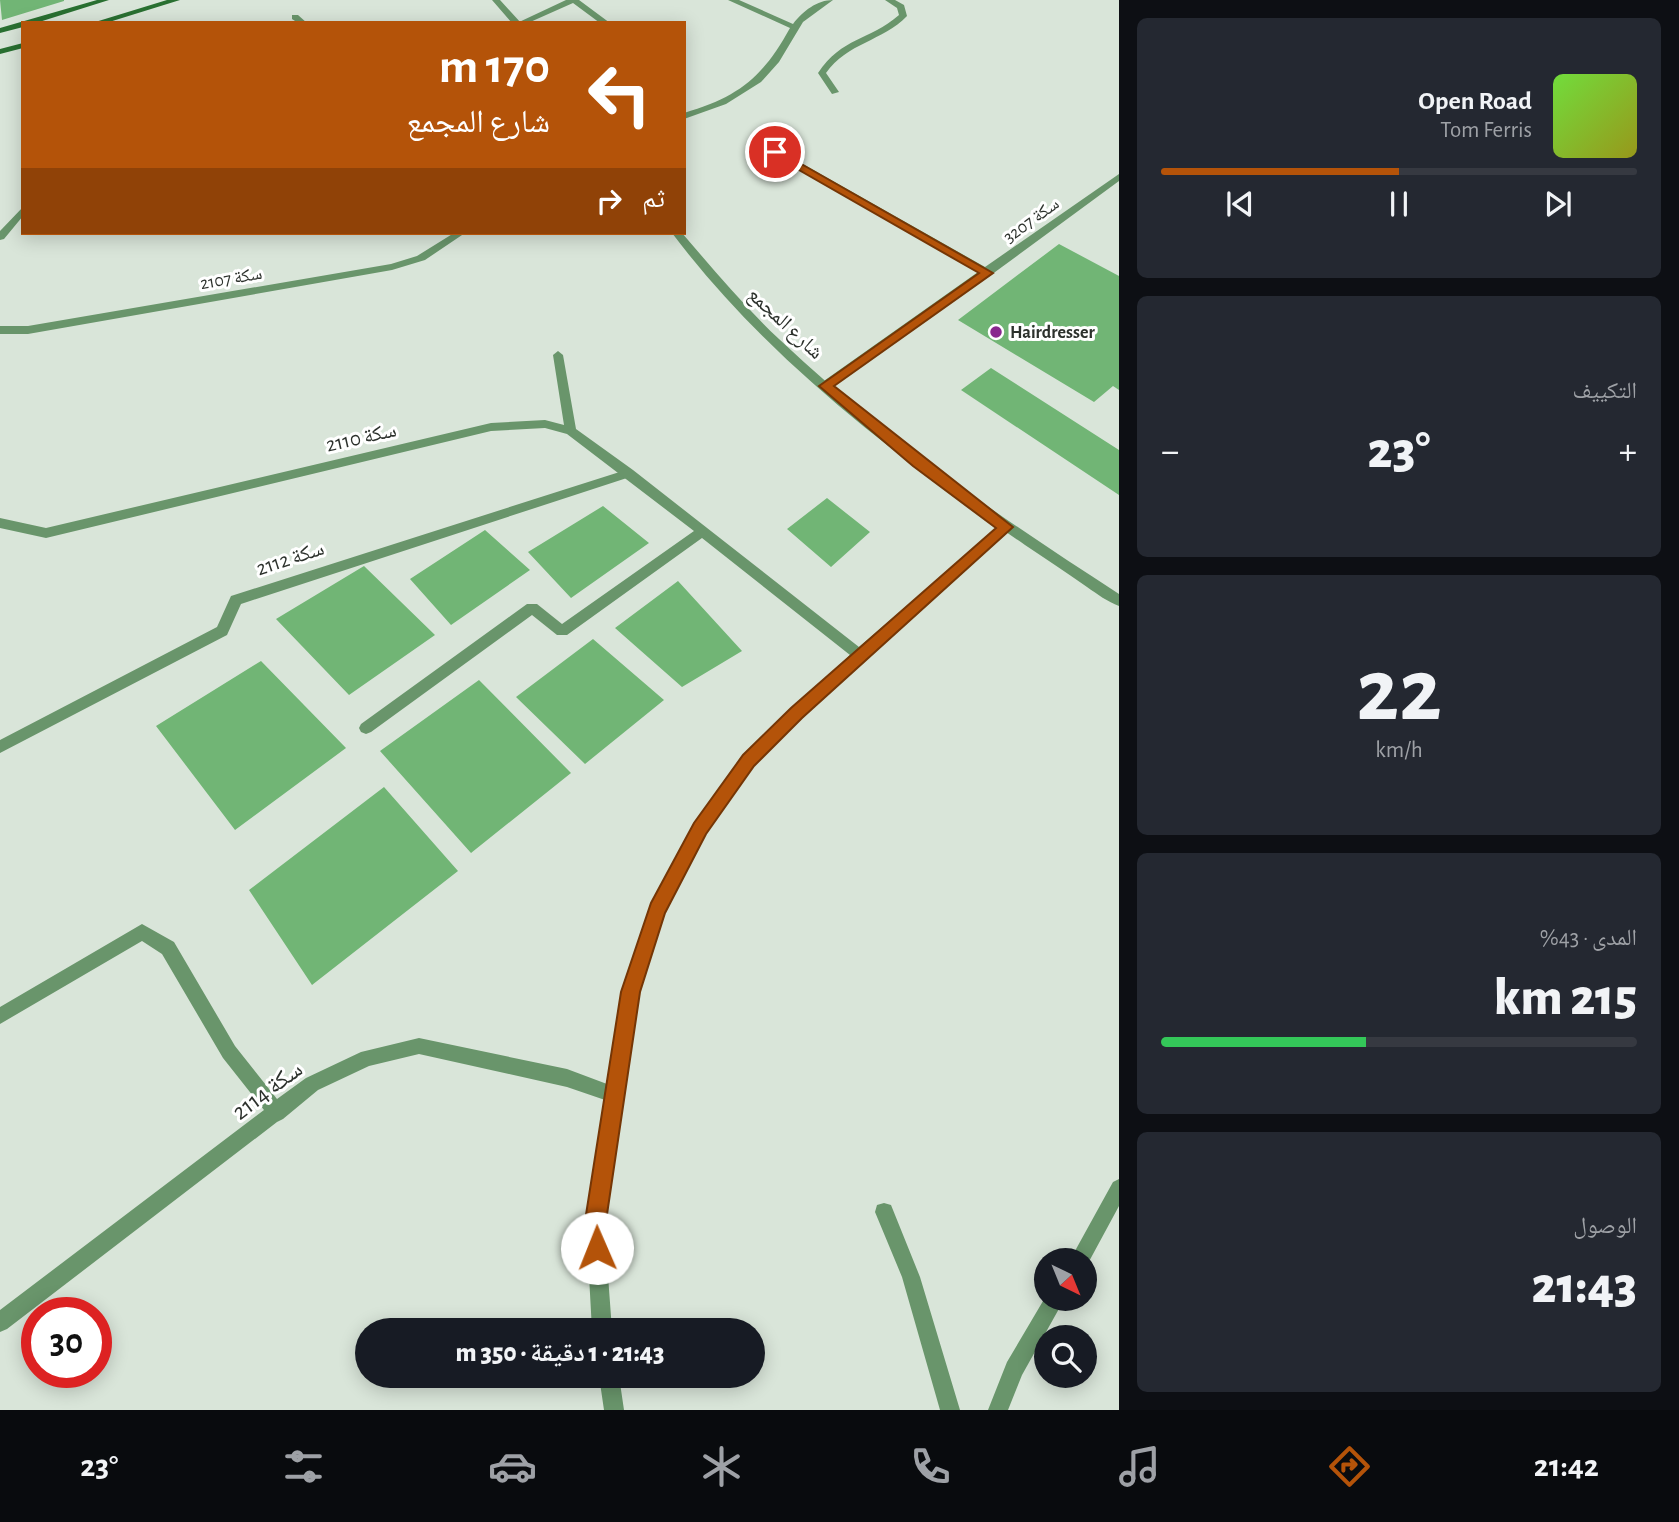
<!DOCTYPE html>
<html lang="ar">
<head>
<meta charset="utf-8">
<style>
  :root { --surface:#171b24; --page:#242831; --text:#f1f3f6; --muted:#9ea1a6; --line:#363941; --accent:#b45309 }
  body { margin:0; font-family:"Alegreya Sans","Noto Naskh Arabic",sans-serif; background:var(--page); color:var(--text); direction:rtl; height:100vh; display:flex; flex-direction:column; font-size:26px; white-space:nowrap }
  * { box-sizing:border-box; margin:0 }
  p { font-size:23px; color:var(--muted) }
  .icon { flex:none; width:38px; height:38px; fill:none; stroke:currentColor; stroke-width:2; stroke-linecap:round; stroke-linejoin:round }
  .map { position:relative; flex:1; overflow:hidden; direction:ltr }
  .drawer { display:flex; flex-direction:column; gap:18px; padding:18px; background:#0d0f14; width:560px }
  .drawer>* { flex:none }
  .banner { position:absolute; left:21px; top:21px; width:665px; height:214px; border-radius:0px; box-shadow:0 4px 18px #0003; direction:rtl; background:#b45309; color:#fff; overflow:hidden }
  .needle { width:46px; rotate:137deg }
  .tools { position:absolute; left:1034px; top:1248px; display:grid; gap:14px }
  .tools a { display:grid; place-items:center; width:63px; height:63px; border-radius:50%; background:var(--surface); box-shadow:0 4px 18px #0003; font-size:35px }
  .speed { position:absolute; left:21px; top:1297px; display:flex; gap:14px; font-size:35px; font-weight:700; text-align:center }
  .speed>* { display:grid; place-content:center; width:91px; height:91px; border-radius:50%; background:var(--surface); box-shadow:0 4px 18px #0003; line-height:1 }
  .speed .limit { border:10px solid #d22; background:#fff; color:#111 }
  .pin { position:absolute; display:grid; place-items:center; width:60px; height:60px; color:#fff; margin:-30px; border:4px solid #fff; border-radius:50%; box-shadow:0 2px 7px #0007 }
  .me { position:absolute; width:77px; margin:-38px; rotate:359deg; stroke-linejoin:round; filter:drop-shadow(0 0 5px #0008) }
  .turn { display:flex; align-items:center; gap:24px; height:147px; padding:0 21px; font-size:32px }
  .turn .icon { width:91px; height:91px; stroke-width:2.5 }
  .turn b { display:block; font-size:49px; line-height:60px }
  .then { display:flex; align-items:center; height:66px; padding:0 21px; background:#0003; gap:14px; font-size:26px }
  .big { font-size:52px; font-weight:800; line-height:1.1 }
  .drawer .card { flex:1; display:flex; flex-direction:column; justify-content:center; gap:10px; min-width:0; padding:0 24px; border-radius:10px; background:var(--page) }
  .drawer .dial { align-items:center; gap:0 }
  .dial b { font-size:91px; line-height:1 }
  .song { display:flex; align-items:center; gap:21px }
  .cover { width:84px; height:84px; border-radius:10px; background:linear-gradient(135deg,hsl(100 70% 55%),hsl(60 70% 35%)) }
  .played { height:7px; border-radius:4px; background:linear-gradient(90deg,var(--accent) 50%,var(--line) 50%) }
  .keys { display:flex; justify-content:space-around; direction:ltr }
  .heat { display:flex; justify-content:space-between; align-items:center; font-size:38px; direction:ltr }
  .charge { height:10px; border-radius:5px; background:linear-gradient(90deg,#34c759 43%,var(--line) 0) }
  .trip { position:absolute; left:355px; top:1318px; width:410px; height:70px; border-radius:35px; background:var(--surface); box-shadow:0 4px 18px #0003; font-weight:800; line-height:70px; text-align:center; direction:rtl }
  .menu { display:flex; height:112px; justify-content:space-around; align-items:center; background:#090b0e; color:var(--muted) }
  .menu .icon { width:49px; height:49px }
  .menu .selected { color:var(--accent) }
  .menu b { font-size:32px; color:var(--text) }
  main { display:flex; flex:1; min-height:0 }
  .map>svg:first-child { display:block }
  .building { fill:#71b575 }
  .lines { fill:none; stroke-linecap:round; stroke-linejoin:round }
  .service { fill:#69956b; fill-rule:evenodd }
  .minor { fill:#69956b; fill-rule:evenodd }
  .tertiary { fill:#69956b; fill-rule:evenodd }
  .secondary { fill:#297031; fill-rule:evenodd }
  .route { fill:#b45309; stroke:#753606; stroke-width:2 }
  .poi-dot { fill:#89278f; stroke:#fff; stroke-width:2.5 }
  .labels { text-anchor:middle; stroke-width:6; stroke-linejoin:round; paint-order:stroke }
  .far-street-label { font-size:18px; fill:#2c312c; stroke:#fff }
  .far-poi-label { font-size:18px; font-weight:bold; fill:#2c312c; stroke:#fff; text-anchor:start }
  .street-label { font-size:21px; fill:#2c312c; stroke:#fff }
  .near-street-label { font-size:24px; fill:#2c312c; stroke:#fff }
</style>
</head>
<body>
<main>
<section class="drawer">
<div class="card">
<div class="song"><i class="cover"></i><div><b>Open Road</b><p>Tom Ferris</p></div></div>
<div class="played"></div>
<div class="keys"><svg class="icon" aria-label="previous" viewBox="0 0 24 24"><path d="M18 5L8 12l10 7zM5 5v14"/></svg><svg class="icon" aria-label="pause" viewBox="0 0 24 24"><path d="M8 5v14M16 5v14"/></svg><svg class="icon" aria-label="next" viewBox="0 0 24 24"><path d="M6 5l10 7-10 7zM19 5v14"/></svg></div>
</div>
<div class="card"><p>التكييف</p>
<div class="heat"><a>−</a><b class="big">23°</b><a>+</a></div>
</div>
<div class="card dial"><b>22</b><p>km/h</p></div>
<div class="card"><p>المدى · 43%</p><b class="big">215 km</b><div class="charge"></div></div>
<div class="card"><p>الوصول</p><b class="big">21:43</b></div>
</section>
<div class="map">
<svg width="1119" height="1410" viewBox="0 0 1119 1410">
  <rect width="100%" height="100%" fill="#d9e5d9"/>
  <path class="building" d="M0,0H64V1L2,20Z
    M1059,244L1119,276V390L1113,386L1094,402L958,320Z
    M991,368L1119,450V495L961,390Z
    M827,498L870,532L831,567L787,529Z
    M603,506L649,543L571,598L528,552Z
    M485,530L530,570L451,625L410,579Z
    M364,566L435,635L349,695L276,619Z
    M678,581L742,651L682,687L615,628Z
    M593,639L664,700L585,764L516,697Z
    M261,661L346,748L235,830L156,726Z
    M479,680L571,773L471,853L380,751Z
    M384,787L458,871L312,985L249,890Z"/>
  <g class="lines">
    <path class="service" d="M292,15H298L307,23H298L292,19Z
      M629,469L635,473L633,476L241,604L227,635L0,753V740L217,627L231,596Z
      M1119,1179V1206L1086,1267L1085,1260H1070L1113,1182Z
      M884,1203L891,1205L920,1277L960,1410H940L902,1277L875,1212L877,1205Z
      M1046,1296V1298H1065L1022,1375L1008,1410H988L1007,1362Z"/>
    <path class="minor" d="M566,0H579L610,23H600L573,3L528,23H517Z
      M728,0H739L793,24C803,11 817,0 833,0L803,22L779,62L761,82L726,104L684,119V113C739,97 763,77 790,28Z
      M885,0H895L904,5L907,16C883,41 847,43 826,73L839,92L832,94L818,73C842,37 869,41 899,15L897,8Z
      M772,150H778L985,267L1119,174V181L991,275L825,390L819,386L821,383L978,272L772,154Z
      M23,207V216L4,239L0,240V231Z
      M454,233H465L425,260L392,270L28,334H0V326H28L391,264L417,256Z
      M558,351L563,355L576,429L633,470L859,647L1002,524H1010L1012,527L864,659L753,766L705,834L664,913L638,992L604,1221L612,1330H592L586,1221L605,1100L567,1087L419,1054L369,1066L318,1090L283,1119L277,1122L7,1329L0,1332V1310L264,1110L223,1058L162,954L142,941L0,1024V1007L142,924L174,942L235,1046L277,1099L306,1078L361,1052L419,1038L567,1069L607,1084L622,992L649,910L695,824L743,756L850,655L702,538L567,635H557L532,615L371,732L366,734L361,732L359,728L361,724L527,604H537L562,624L694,531L567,434L545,428L491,431L46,538L0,528V518L46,528L491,423L545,420L564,425L553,355Z
      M599,1376H619L624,1410H604Z"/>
    <path class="tertiary" d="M492,0H500L521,23H512Z
      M672,233H682C713,269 744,306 779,339C882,437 1000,517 1119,594V606C1108,602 1097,594 1087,587C1067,573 1046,559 1025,545C896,457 767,359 672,233Z"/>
    <path class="secondary" d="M97,0H109L36,23H23V27L0,33V28Z
      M167,0H180L106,23H92Z
      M23,43V48L0,54V49Z"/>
  </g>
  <path class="route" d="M775,149L993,273L834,386L1013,527L802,718L754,766L706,834L665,913L640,992L606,1221L607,1248L604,1256L597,1259L589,1256L585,1221L621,992L651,903L694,823L743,755L791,708L996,528L913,466L819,386L979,273L771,154V150Z"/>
  <circle class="poi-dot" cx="996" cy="332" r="7"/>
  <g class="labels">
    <g class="far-street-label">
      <text transform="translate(1031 220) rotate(-36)" y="6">سكة 3207</text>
      <text transform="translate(231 278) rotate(-10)" y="6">سكة 2107</text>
    </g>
    <g class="far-poi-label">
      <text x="1010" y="338">Hairdresser</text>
    </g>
    <g class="street-label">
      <text transform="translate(786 323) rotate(43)" y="7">شارع المجمع</text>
      <text transform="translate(361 437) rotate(-13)" y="7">سكة 2110</text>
      <text transform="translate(290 558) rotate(-18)" y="7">سكة 2112</text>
    </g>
    <g class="near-street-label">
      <text transform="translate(267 1090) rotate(-37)" y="8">سكة 2114</text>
    </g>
  </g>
</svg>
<div class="tools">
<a><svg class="needle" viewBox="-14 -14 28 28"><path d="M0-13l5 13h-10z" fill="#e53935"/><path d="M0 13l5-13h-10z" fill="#9ea1a6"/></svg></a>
<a><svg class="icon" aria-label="search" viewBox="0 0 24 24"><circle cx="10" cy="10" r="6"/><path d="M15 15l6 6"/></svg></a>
</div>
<div class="speed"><div class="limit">30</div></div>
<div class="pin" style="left:775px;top:152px;background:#d93025"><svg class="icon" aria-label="arrive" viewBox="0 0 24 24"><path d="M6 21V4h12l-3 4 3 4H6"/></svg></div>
<svg class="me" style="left:597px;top:1248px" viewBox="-20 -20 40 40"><circle r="19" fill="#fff"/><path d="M0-13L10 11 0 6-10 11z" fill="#b45309"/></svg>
<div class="trip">21:43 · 1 دقيقة · 350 m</div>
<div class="banner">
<div class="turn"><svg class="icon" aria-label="left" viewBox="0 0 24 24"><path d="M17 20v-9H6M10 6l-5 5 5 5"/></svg><div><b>170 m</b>شارع المجمع</div></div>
<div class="then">ثم<svg class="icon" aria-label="right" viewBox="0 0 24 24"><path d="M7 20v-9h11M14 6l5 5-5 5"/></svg></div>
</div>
</div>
</main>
<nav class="menu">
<b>21:42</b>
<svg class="icon selected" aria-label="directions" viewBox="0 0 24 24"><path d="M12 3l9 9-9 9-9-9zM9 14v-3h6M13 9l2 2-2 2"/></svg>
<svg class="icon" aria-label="music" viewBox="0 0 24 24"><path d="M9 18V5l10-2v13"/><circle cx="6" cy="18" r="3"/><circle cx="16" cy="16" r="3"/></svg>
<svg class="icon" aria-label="phone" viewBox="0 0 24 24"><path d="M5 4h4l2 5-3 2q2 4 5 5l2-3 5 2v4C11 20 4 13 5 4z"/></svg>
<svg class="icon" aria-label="climate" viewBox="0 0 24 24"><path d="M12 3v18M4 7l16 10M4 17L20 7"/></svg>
<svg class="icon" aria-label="car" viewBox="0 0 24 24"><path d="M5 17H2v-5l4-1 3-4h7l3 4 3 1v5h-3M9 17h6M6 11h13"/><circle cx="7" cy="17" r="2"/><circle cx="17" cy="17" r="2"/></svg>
<svg class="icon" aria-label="filters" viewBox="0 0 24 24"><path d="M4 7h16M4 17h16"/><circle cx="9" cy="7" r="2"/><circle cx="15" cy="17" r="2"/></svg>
<b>23°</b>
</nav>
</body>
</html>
